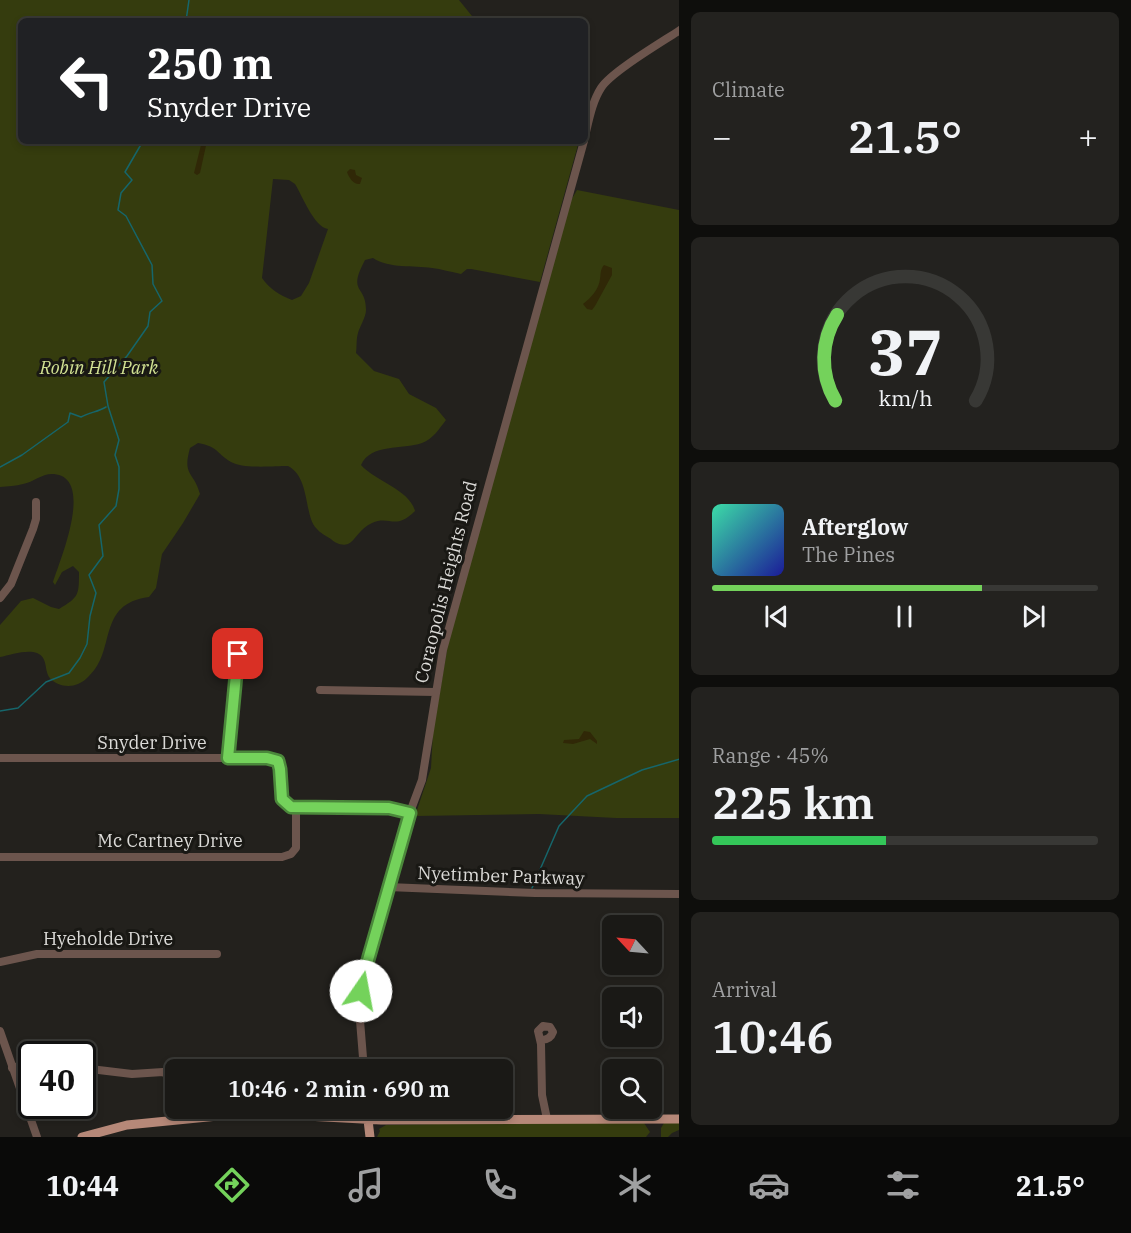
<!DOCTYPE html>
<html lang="en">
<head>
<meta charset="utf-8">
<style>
  :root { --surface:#1a1916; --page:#23221f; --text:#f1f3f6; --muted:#9fa0a1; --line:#383835; --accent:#74d25b }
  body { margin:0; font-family:"IBM Plex Serif",serif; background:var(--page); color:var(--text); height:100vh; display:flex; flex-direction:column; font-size:22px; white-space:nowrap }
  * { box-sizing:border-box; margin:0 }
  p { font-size:20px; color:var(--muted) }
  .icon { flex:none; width:33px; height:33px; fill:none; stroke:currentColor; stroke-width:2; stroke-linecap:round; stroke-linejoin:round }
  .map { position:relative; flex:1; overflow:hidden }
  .sheet { display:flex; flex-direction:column; gap:12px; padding:12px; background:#0e0e0c; width:452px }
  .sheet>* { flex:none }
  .banner { position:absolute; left:18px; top:18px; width:570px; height:126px; border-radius:9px; box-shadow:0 3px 9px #0003,0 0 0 2px var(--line); background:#202124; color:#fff; overflow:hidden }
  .needle { width:39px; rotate:296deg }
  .buttons { position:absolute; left:602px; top:915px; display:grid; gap:12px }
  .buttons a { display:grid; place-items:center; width:60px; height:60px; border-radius:9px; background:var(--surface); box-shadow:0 3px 9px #0003,0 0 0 2px var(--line); font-size:30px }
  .speed { position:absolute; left:18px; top:1041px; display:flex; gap:12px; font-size:30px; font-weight:700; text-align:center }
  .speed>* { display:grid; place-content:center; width:78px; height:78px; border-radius:50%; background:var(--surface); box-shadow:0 3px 9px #0003,0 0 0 2px var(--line); line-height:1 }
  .speed .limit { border:3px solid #111; border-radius:9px; background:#fff; color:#111 }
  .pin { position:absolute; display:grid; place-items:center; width:51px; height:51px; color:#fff; margin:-26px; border-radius:12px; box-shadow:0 3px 9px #0006 }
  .me { position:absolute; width:66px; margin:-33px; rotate:12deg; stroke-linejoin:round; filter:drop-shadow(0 0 4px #0008) }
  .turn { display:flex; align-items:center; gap:21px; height:126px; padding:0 30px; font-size:27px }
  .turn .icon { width:78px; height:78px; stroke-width:2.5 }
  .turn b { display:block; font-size:42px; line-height:51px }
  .big { font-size:45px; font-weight:600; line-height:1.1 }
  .sheet .widget { flex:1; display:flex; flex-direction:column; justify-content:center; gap:9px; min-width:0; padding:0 21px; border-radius:9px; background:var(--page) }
  .sheet .dial { align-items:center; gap:0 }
  .dial svg { height:156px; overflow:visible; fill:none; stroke:var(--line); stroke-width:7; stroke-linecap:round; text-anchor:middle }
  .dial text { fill:var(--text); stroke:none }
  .song { display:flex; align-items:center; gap:18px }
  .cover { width:72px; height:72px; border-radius:9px; background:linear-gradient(135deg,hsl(160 70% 55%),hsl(240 70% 35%)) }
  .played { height:6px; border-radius:3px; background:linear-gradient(90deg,var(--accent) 70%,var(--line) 70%) }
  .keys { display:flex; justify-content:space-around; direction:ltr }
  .heat { display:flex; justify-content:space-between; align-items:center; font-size:33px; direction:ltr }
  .charge { height:9px; border-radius:4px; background:linear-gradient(90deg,#34c759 45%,var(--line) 0) }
  .trip { position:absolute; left:165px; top:1059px; width:348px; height:60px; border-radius:9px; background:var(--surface); box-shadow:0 3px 9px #0003,0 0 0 2px var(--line); font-weight:600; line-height:60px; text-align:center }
  .tab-bar { display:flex; height:96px; justify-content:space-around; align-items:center; background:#0a0a09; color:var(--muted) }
  .tab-bar .icon { width:42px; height:42px }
  .tab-bar .active { color:var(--accent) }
  .tab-bar b { font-size:27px; color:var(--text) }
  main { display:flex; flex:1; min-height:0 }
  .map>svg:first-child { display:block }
  .green { fill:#353c0e; fill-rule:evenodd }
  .sand { fill:#302807 }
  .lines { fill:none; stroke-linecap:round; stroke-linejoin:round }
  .stream { stroke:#16666b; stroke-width:1.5 }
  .minor { stroke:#6c554d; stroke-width:8 }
  .major { stroke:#b68878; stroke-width:9 }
  .route-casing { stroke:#4b883b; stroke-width:15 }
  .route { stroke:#74d25b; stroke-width:10 }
  .labels { text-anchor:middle; stroke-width:6; stroke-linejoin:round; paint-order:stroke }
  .park-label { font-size:18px; font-style:italic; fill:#d2e293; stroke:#191814 }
  .street-label { font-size:18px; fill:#dbdad7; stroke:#191814 }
</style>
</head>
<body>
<main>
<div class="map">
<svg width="680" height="1137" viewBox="0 0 680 1137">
  <rect width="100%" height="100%" fill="#23211d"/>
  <path class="green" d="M0,0H459L476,21H21V141H579L540,282L471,269H467L461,274C451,272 441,269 432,268C413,265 390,269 373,258L365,260C347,294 366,284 366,310C366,317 360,326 358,333C356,340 357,346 356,353L374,371L399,379L409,394L436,408L446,420C439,429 433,439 422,443C402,450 371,443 361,465C375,481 410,490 415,511C395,531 390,515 372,523C360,528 355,541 348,544C342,546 335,543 331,539C326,536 320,533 316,528C304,515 310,477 288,466C273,466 243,469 231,462C215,452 219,447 198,443L190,448C182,476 194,471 200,494L183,523L162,554L156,588L149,597C96,604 117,650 89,676C86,679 83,682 78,684C69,688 56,686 49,677C44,668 48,658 37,653C27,649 10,655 0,657V625L21,601L33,598L51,607L59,609C79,597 79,595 79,572L73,566L62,572L55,585L53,582C60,560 95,478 54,474C42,473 34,482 23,484C16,486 8,486 0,487ZM273,179L289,180L295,184C302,195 314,227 328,229L309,283L301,296L292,300C279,295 270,289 262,278Z
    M577,190L679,210V818H616L539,814L415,816L431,768L433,732L448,644L570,202Z
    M679,1122V1130L672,1133L668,1137H661V1128L664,1123Z
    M488,1123H644L650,1132L646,1137H377L380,1131L379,1129L386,1125Z"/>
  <path class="sand" d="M202,141H207L200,173L197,175L194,173Z
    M350,169L355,170L356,175L362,178L360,184C354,185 349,178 347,172Z
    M604,265L612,268V275L595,306L592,310L587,309L583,304C591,298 599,289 600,279C601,273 600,270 604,265Z
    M584,731L590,732L597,741V744L590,739L573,744L563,743L564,740L579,739Z"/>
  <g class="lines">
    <path class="stream" d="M186,21L189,0
      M0,467L22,455L68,422L70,413L81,417C90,412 98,412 106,407
      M0,711L18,708L46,682L69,673L80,658L87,644L90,616L96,593L89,575L103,556L99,525L116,506L119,489V467L115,455L119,440L108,406L104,382L127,356L148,326L150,312L162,301L153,284L152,265L126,216L118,210L121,193L132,180L125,172L143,141
      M532,888L559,826L587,796L642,770L680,759"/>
    <path class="minor" d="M585,136C589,120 592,102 601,88C611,72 662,42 680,30
      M0,598L11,584L33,529L36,519V502
      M320,690L435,692
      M0,758H267L278,761C284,777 274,796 291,807L394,808L410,813
      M228,758L238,654
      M0,857H282L291,854L296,848V808
      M388,887L535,893L680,894
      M0,962L37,954H217
      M0,1031L37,1137
      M541,1040C547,1040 551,1038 553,1032L550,1027L543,1026L538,1031L541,1044L542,1095L547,1119
      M12,1068L32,1063
      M82,1068L132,1074L163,1072L168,1075L176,1120
      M364,1070L359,1008L368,960L403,831L422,780L443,650L584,141
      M367,1108L368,1120"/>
    <path class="major" d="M368,1120L370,1137
      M82,1137L127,1125L248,1113L381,1120L680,1119"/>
  </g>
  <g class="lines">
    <g class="route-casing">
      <path id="route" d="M238,654L228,758H267L278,761L280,769L282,799L291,807L389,808L410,813L368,960L361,991"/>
    </g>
    <use href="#route" class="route"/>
  </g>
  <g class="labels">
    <g class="park-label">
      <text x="99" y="374">Robin Hill Park</text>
    </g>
    <g class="street-label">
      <text transform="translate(446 582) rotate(-76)" y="6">Coraopolis Heights Road</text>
      <text x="152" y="749">Snyder Drive</text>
      <text x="170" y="847">Mc Cartney Drive</text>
      <text transform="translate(501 876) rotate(2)" y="6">Nyetimber Parkway</text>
      <text x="108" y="945">Hyeholde Drive</text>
    </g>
  </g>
</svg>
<div class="buttons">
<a><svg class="needle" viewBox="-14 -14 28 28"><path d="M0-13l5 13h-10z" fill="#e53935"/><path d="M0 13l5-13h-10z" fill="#9fa0a1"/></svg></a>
<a><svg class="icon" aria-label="sound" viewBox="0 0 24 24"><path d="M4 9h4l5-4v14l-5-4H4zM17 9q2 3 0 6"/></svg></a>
<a><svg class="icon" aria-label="search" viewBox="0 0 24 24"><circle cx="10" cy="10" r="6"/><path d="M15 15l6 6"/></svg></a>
</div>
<div class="speed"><div class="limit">40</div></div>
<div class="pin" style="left:238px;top:654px;background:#d93025"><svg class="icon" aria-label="arrive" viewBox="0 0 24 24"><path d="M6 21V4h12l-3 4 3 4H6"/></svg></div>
<svg class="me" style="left:361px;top:991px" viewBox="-20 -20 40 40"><circle r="19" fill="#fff"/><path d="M0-13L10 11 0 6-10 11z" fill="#74d25b"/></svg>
<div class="trip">10:46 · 2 min · 690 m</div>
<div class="banner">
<div class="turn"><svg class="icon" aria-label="left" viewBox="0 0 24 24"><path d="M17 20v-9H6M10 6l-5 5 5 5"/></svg><div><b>250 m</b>Snyder Drive</div></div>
</div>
</div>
<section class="sheet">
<div class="widget"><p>Climate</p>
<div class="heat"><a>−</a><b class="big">21.5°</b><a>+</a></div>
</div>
<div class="widget dial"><svg viewBox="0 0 100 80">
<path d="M14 69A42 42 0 1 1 86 69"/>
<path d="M14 69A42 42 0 0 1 15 25" stroke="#74d25b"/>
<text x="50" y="56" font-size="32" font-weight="700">37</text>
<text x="50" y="72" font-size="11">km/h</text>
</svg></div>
<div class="widget">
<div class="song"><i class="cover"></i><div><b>Afterglow</b><p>The Pines</p></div></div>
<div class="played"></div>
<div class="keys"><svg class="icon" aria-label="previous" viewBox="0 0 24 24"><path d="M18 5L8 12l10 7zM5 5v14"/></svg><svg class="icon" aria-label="pause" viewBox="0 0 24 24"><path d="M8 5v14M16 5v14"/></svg><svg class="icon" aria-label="next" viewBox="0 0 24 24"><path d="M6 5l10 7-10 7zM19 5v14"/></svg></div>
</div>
<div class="widget"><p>Range · 45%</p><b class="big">225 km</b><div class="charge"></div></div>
<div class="widget"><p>Arrival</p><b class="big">10:46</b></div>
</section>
</main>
<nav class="tab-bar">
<b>10:44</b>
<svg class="icon active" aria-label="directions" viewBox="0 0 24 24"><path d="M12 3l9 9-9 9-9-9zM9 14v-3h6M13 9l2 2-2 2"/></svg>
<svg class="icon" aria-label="music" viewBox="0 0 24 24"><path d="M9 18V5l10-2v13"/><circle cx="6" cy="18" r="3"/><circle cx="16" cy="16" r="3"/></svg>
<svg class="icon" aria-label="phone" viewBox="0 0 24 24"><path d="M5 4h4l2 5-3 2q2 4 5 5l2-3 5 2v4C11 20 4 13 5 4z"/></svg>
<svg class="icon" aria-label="climate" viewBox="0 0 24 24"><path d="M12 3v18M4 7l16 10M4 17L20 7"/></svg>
<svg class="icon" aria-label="car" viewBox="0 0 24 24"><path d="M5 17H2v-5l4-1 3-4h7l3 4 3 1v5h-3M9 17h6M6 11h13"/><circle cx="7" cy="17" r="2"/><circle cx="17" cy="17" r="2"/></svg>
<svg class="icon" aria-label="filters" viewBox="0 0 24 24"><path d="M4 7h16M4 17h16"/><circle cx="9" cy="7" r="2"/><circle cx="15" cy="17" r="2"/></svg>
<b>21.5°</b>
</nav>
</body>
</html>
